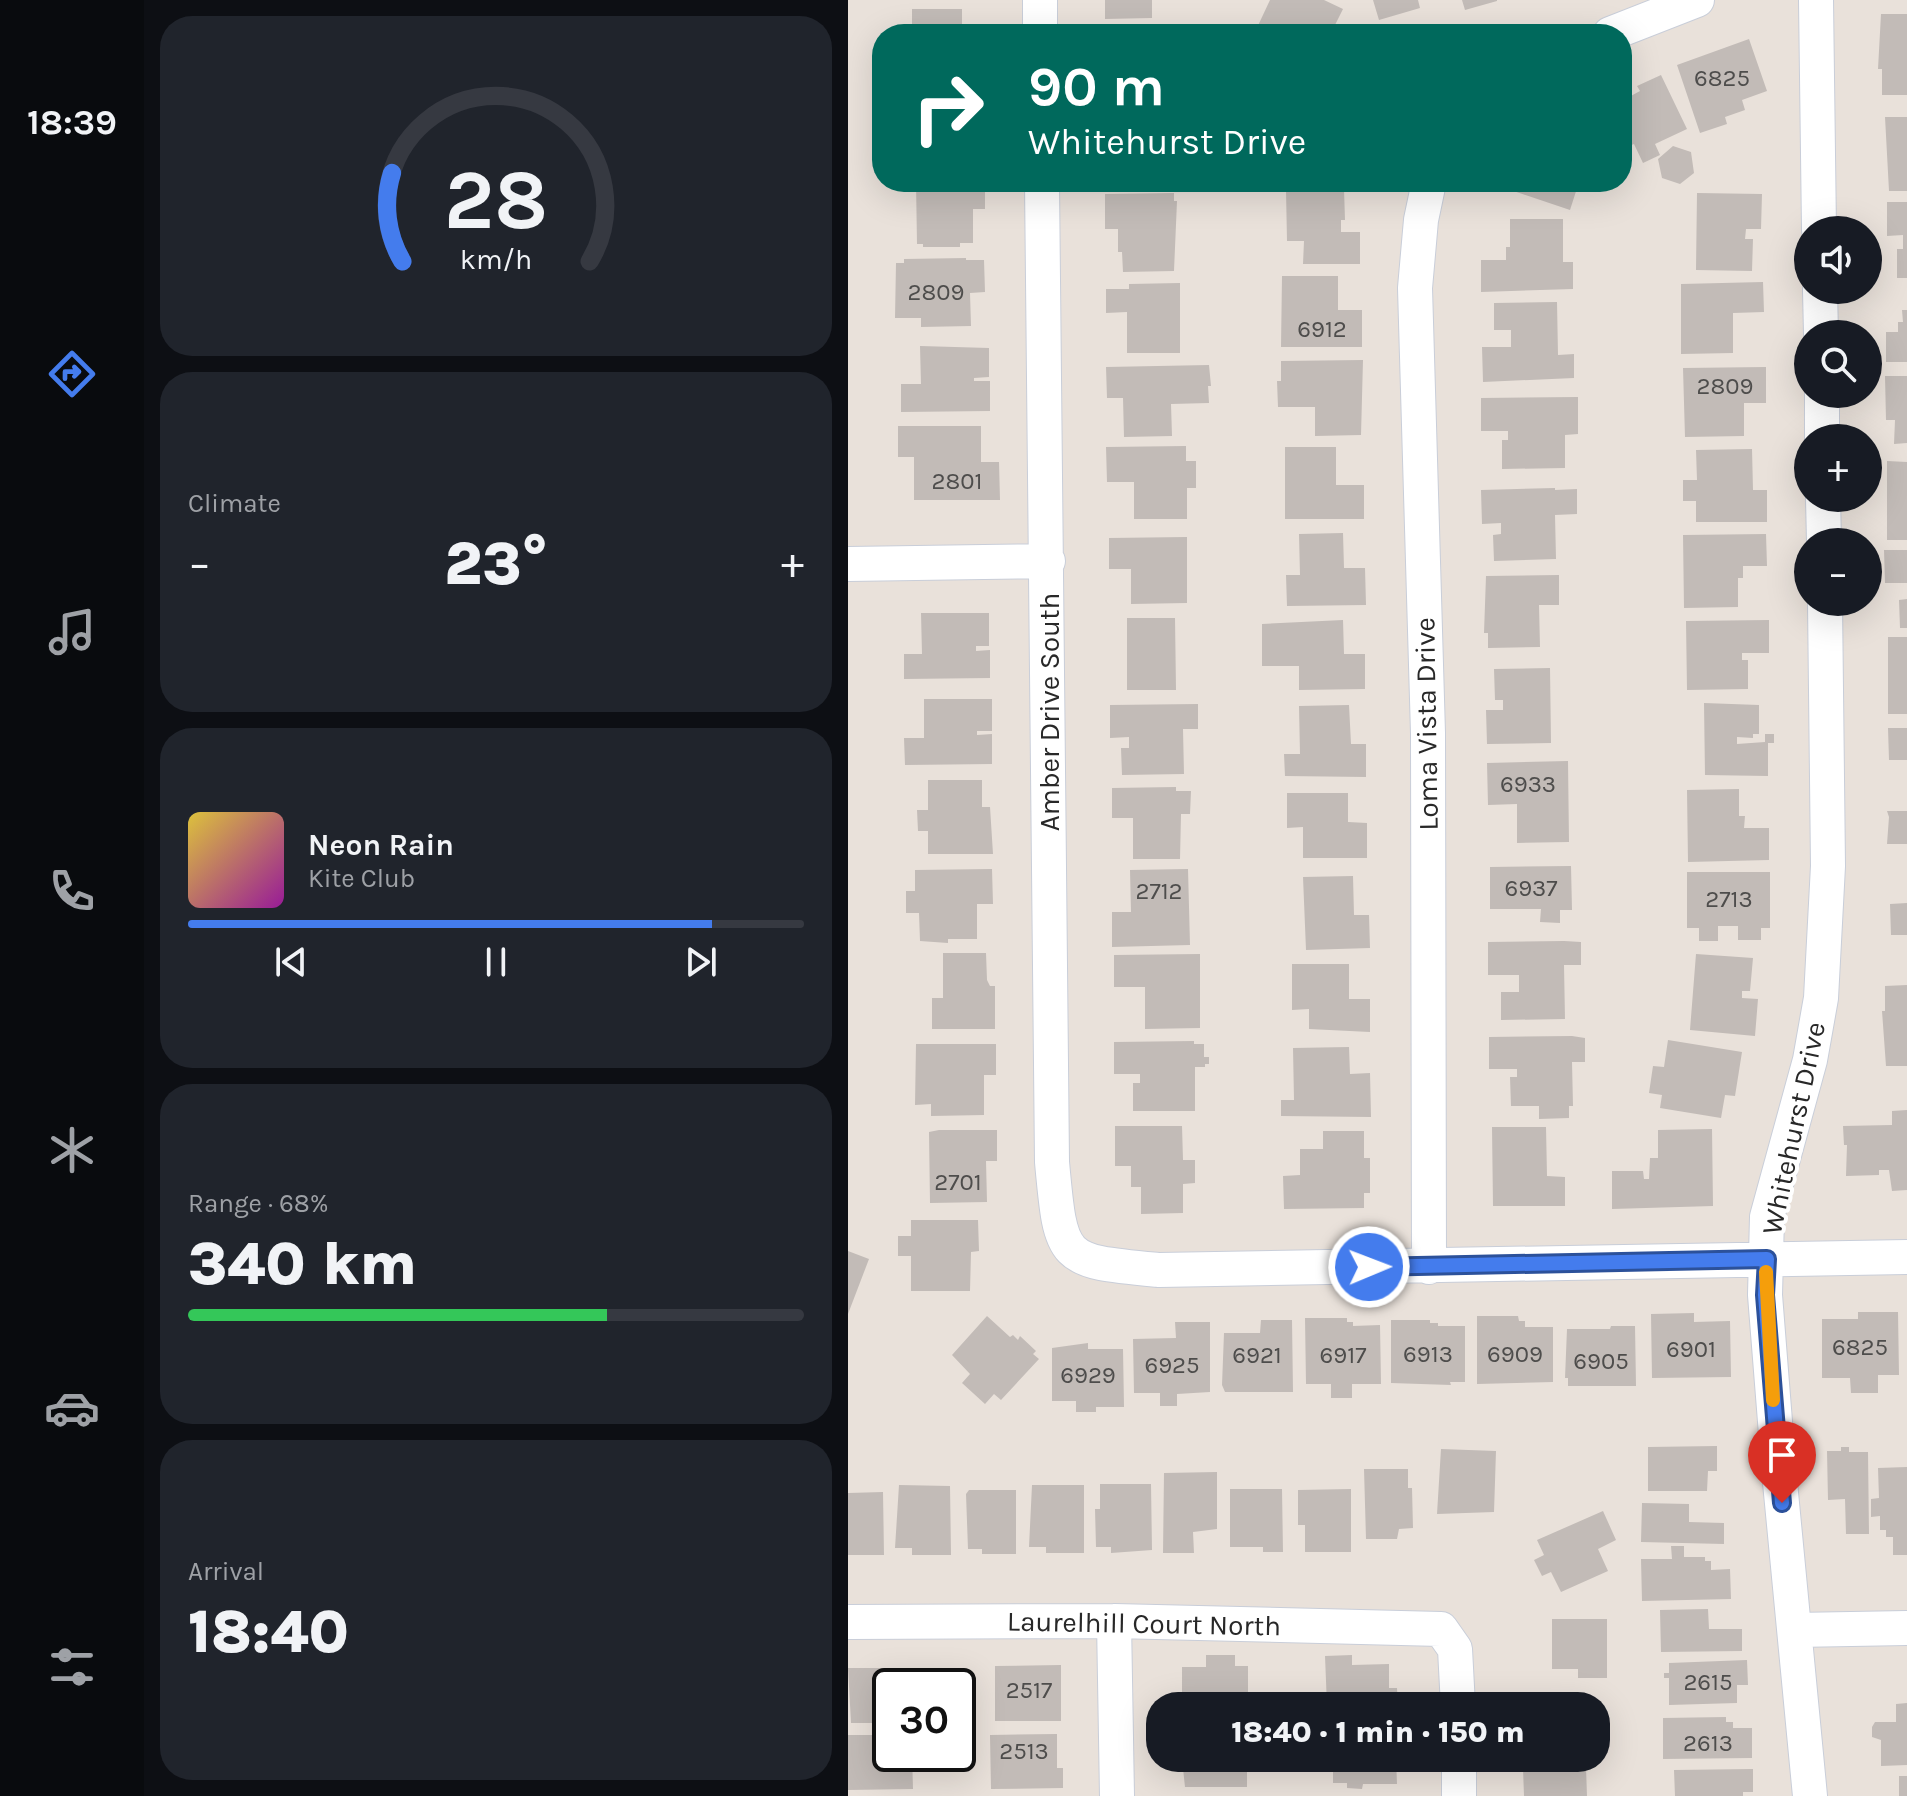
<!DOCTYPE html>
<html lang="en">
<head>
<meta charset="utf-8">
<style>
  :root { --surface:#171b24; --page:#20242c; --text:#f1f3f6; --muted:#9ea1a6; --line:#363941; --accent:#447ced }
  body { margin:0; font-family:Karla,sans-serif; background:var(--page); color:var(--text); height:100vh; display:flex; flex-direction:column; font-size:30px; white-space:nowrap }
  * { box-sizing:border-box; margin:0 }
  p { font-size:26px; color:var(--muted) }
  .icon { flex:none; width:44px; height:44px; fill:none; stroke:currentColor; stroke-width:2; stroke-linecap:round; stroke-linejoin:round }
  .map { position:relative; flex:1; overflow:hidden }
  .panel { display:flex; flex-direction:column; gap:16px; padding:16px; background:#0d0f14; width:704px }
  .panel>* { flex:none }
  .banner { position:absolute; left:24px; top:24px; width:760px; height:168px; border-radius:32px; box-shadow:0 8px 32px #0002; background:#00695c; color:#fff; overflow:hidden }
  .controls { position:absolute; left:946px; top:216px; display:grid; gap:16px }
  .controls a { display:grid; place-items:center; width:88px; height:88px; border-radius:50%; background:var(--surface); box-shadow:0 8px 32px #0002; font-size:40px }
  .speed { position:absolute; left:24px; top:1668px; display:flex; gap:16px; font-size:40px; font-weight:700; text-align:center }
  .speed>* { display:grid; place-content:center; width:104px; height:104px; border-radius:50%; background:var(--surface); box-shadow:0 8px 32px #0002; line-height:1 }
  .speed .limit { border:4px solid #111; border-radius:12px; background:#fff; color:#111 }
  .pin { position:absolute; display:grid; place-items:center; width:68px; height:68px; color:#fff; margin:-82px -34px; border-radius:50% 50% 50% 0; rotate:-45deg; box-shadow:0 0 8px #0007 }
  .pin .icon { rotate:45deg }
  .me { position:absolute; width:88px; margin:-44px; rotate:89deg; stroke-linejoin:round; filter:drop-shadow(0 0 6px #0008) }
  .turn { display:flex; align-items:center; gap:28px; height:168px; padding:0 24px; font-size:36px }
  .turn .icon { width:104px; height:104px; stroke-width:2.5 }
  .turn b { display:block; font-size:56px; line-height:68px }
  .big { font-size:60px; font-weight:800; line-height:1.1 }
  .panel .widget { flex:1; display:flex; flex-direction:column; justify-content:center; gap:12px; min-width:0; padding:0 28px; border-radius:32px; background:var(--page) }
  .panel .dial { align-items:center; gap:0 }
  .dial svg { height:208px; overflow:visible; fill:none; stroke:var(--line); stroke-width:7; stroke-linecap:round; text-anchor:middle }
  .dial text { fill:var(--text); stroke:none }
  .song { display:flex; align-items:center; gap:24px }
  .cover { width:96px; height:96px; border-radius:12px; background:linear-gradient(135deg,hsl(50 70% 55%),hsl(300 70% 35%)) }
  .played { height:8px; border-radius:4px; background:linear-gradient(90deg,var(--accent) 85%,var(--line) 85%) }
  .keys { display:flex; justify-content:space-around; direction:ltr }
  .heat { display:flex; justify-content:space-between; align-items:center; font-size:44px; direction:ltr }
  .charge { height:12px; border-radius:6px; background:linear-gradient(90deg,#34c759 68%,var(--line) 0) }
  .trip { position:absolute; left:298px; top:1692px; width:464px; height:80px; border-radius:32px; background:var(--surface); box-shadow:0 8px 32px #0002; font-weight:800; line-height:80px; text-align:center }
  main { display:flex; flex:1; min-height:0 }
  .tabs { display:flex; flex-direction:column; width:144px; justify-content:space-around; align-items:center; background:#090b0e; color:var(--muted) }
  .tabs .icon { width:56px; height:56px }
  .tabs .on { color:var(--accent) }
  .tabs b { font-size:36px; color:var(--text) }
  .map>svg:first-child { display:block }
  .building { fill:#c2bbb7 }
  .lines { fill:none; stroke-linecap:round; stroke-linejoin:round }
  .minor-casing { stroke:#c9ced9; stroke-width:36 }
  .minor { stroke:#fff; stroke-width:34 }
  .route-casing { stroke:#2c519a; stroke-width:20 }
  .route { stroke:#447ced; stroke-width:14 }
  .slow { stroke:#f59e0b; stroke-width:14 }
  .labels { text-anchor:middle; stroke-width:8; stroke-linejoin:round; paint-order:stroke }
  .number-label { font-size:24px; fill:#4e4d4c }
  .street-label { font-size:28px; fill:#282828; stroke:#fff }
</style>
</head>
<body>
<main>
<nav class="tabs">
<b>18:39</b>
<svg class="icon on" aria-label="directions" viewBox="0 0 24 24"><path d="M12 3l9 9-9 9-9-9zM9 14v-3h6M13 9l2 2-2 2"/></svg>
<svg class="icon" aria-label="music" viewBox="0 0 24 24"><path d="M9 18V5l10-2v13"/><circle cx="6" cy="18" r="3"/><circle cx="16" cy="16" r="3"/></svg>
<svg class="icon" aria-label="phone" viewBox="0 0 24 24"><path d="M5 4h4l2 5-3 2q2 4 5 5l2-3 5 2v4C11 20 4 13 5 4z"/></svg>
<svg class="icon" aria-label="climate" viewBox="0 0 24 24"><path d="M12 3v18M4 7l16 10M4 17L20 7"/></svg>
<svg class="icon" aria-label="car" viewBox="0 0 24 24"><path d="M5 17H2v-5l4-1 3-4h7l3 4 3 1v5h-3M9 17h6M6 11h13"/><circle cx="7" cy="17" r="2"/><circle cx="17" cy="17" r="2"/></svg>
<svg class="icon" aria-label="filters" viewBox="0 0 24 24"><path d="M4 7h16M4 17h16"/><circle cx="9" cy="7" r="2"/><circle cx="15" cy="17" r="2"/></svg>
</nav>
<section class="panel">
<div class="widget dial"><svg viewBox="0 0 100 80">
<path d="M14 69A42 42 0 1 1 86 69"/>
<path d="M14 69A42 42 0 0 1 10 35" stroke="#447ced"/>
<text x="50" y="56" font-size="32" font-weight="700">28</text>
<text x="50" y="72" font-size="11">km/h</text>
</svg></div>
<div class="widget"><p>Climate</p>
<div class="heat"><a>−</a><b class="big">23°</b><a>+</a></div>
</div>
<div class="widget">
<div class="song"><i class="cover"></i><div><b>Neon Rain</b><p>Kite Club</p></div></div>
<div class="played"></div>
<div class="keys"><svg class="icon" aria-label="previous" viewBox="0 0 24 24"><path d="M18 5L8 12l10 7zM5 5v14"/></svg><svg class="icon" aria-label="pause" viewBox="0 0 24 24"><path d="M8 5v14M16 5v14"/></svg><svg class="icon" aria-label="next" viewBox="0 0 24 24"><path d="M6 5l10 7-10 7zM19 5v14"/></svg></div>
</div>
<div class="widget"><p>Range · 68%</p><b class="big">340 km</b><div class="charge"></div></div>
<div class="widget"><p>Arrival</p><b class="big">18:40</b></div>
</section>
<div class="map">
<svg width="1059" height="1796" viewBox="0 0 1059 1796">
  <rect width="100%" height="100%" fill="#e9e1da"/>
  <path class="building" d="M257,0H304V18L257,19Z
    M422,0H476L495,9L485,29L490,31L489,34L407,32Z
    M525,0H570L572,8L531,20Z
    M614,0H649V1L617,10Z
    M64,9H114V34H64Z
    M1033,14H1059V95H1034V69H1030Z
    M319,27V34H254V28Z
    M901,39L919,91L894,100L897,110L877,117L879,124L852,133L829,65Z
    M813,75L839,129L807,144L812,155L795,163L786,144L774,149V83L781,97L792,91L789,86Z
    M1037,117H1059V191H1041Z
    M825,146L843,152L846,173L832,184L814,178L810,159Z
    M68,182H137V209H125V243H112V247H75V244H69Z
    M258,182H306V186L258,187Z
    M639,182H731L722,210Z
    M496,189L497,220H493V232H512V264H455L456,241H439L438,190Z
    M326,193V201H329L326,271L275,272L274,252H270V229H257V194Z
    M849,193L914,194L913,229H898L897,239H905L904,271L848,270Z
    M1039,202H1059V278H1049V249H1055V235L1039,236Z
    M662,219H715V262H725V289L633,292V260H658V247H662Z
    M118,258V260H136L137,292L122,293L123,326L73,327V318H47L48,263H56V259Z
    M434,276H490V310H514V347H433Z
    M915,282L916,312L885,313V353L833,354V284Z
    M332,283V353H279V312L258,313V289H281V284Z
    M709,302L710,355L726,354V378L635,382L634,347H663V330H646V303Z
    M1054,310H1059V362H1038V332H1050V322H1055Z
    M72,346L141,348V377L126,378V381H142V411L53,412V384H73Z
    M515,360L513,435L467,436V407H430L429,381H433V361Z
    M361,365L363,386H360L361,403L323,404L324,436L276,437L275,398H259L258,367Z
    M918,367V403H896V436L837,437L835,368Z
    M1037,376H1059V443L1046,444L1047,420H1038Z
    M730,397V434L717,435V468L654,469V440H660V431H633V398Z
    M50,426H133V462H151L152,500H66V457H50Z
    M338,446V461H348V488H339V519H286V482H259L258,447Z
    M437,447H488V485H516V519H437Z
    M904,449L905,490H919V522H848V501H835V480H849L848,450Z
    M1039,461L1059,462V540H1039Z
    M707,488V490L729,489V514L707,515L708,559L646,561L645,535L653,534V523L634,524L633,490Z
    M495,533L496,568H517L518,605L439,606L438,575H452L451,534Z
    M918,534L919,566H895V578H890V607L836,608L835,535Z
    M339,537V603L283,604V569H261V538Z
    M1036,550H1059V583H1037Z
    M711,575V605H691L692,647L640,648V633H636L638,576Z
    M1059,599V628H1052L1051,600Z
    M73,613H141V646H128V651L142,650V678L56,679V654H74Z
    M279,618H327L328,690H279Z
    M495,620L496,654H517V689L451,690V666H414V624Z
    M921,620V653H894V660H900V689L839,690L838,621Z
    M1040,637H1059V714H1040Z
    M702,668L703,743L639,744L638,710H655V700H647L646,669Z
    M76,699H144V731H129V735L144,734V764L57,765L56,738H76Z
    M856,703L911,705V734H905V738L889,737V744L917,742V734H926V743H920V776L857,775Z
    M350,704V729H335L336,774L274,775L273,748H281V737L262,738V705Z
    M501,705L503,744H518V777L437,776L436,754H452L451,706Z
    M1040,728H1059V760H1041Z
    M720,761L721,842L669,843V804L640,805L639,763Z
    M80,780H134V807H142L145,854H80V831H70L69,810H80Z
    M328,787V791H343L342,814H333L332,859H285V818H264V788Z
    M891,789V816H897L896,828H921V860L840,862L839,790Z
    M439,793H500V822L519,823V858H455V827L439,828Z
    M1039,811H1059V844H1039L1041,817Z
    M723,866L724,910H712V923L692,922L693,909H642V867Z
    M144,869L145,904H129V939H100V943L72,941L71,913H58V891H67V870Z
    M340,869L342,945L264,947V912H283L282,870Z
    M839,872H922V928H913V940H890V926H870V941H851V928H839Z
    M505,876L506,915H521L522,948L458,950L455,877Z
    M1059,903V935H1043L1042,904Z
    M716,941L733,942V965H716L717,1019L653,1020V992H671V975H640V942Z
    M95,953H138L139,980L142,986H147V1029H84V998H95Z
    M352,954V1028L297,1029V987H266V955Z
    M848,954L905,958L902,991H894V998L910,999L907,1036L842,1030Z
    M444,964H501V999H522V1032L461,1029V1009L444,1010Z
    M1059,985V1066H1038L1034,1011H1037V986Z
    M724,1036L737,1038V1062H724L725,1106H721V1118L691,1119V1106H663L662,1077H669V1069H641V1037Z
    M820,1040L894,1052L887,1096L877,1095L873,1118L812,1108L814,1095L801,1093L805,1066L816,1067Z
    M346,1041V1044H356V1057H361V1064H357V1067H347V1111H285V1083H292V1074H266V1042Z
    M68,1044H148V1075H136V1115L83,1116V1104L67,1105Z
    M501,1047L502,1074L522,1073L523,1117L433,1116V1100H446L445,1048Z
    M1059,1110V1190L1044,1191L1041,1170H1031V1175L998,1176L999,1145H996L995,1126L1044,1125V1111Z
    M267,1126H334L335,1160H347V1183L335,1184V1213L293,1214V1187H283V1166H267Z
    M644,1127H698L699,1176L717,1177V1206H645Z
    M864,1129L865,1206L764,1209V1171H795L796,1179H801L802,1158H810V1130Z
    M91,1130H149V1161H138L139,1202L82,1203L81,1132Z
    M475,1131H516V1158H522V1193H516V1208L436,1209L435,1176L452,1175V1149H475Z
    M63,1220H130L131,1251L123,1252L122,1291H63V1256H50V1236H63Z
    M0,1251L21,1259L0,1314Z
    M1010,1312H1050L1051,1375H1030V1393H1003L1002,1378H974V1319H1010Z
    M846,1313V1322L882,1321L883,1377L804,1378L803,1314Z
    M139,1316L162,1337L165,1335L170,1340L172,1336L188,1351L185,1354L191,1359L153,1400L146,1394L137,1404L114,1383L122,1374L104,1355Z
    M629,1316H670L671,1321H677V1327H705V1382L629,1384Z
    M457,1318H499V1322H505V1326L532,1325L533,1384H504V1398H483V1384H458Z
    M413,1320H444L445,1392H377L374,1385L376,1333H412Z
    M543,1320H582V1323H590V1326H617V1382H602L603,1385L543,1383Z
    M327,1322H362V1392L329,1394V1406H312V1393H286L285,1339L328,1338Z
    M763,1326H787L788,1386H720V1378H717L719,1329H762Z
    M240,1343V1349H275L276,1407H248V1412H228V1401H204V1348Z
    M869,1446V1471H860L859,1491H800V1447Z
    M993,1447H1001V1452H1020L1021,1534H998L997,1499L980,1500L979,1451H993Z
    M593,1449L648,1451L646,1512L589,1514Z
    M1059,1467V1555H1045V1537H1038V1530H1032V1516L1023,1517V1499L1031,1498L1030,1468Z
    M516,1469H560V1488H564L565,1528L551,1529L549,1539H518Z
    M369,1472V1529L345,1532L346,1553H315L316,1473Z
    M252,1484H303L304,1550L263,1553V1547H248L247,1509H252Z
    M51,1485L102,1486L103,1555H64V1548H47Z
    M184,1485H236V1553H198V1547H181Z
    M382,1489H434L435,1552H415V1547H382Z
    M503,1489V1552H457V1525H450V1490Z
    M121,1490H168V1554H134V1549H120L118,1494Z
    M35,1492L36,1555H0V1493Z
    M794,1503L841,1504V1522L876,1523V1544L793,1542Z
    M755,1511L768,1540L750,1549L760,1571L713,1592L703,1572L694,1576L686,1560L696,1555L689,1540Z
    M823,1546H836V1557H857V1561H863V1570L882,1569L883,1599L794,1601L793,1559H824Z
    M860,1609L861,1629H894V1651L813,1652L812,1610Z
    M704,1619H759V1678H730V1669H704Z
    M358,1655H387V1666H400V1706H334V1667H358Z
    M504,1655V1665L541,1664V1688H549L550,1706H479L477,1656Z
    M899,1660L900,1685H889V1703L821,1705V1678H816V1673H821V1663Z
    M213,1665V1721H147V1666Z
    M0,1668H68V1686H42V1723H3Z
    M679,1700H738V1706H679Z
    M1059,1703V1765L1033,1766V1740L1024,1737V1727L1027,1722H1048V1704Z
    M878,1717V1722H885V1728H904V1758L815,1759V1718Z
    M209,1734V1768H215V1788L143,1789L142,1735Z
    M0,1735H42V1754H64L65,1789L0,1790Z
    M337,1758H399V1787H337L334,1759Z
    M485,1758H548L549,1784H515L514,1789L499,1788V1783H485Z
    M738,1767L739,1796H676L675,1768Z
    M905,1769V1792H895V1796H827L826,1770Z
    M1051,1776H1059V1796H1051Z"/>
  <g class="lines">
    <g class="minor-casing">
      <path id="minor" d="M192,0V34
        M968,0L971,230
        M762,34L849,0
        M194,182L204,1162C213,1262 213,1261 311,1270L1059,1257
        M581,182L573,220L567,288L580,733L581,1267
        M972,290L973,334
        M974,394V438
        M975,498L976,542
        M0,564L200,561
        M266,1621L269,1796
        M0,1622L266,1621L593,1629L607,1649L610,1706
        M947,1630L1059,1628
        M611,1758V1796
        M962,1796L931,1472L917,1295L919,1217L962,1060L973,998L980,866L977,602"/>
    </g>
    <use href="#minor" class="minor"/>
  </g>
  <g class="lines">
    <g class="route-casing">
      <path id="route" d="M521,1267L919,1259L917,1295L934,1503"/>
    </g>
    <use href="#route" class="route"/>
    <path class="slow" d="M918,1272L925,1400"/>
  </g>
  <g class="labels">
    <g class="number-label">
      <text x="874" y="86">6825</text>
      <text x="88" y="300">2809</text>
      <text x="474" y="337">6912</text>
      <text x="877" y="394">2809</text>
      <text x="109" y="489">2801</text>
      <text x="680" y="792">6933</text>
      <text x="683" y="896">6937</text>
      <text x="311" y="899">2712</text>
      <text x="881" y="907">2713</text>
      <text x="110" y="1190">2701</text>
      <text x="1012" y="1355">6825</text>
      <text x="843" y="1357">6901</text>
      <text x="580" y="1362">6913</text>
      <text x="667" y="1362">6909</text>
      <text x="409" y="1363">6921</text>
      <text x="495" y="1363">6917</text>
      <text x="753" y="1369">6905</text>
      <text x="324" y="1373">6925</text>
      <text x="240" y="1383">6929</text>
      <text x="860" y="1690">2615</text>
      <text x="181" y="1698">2517</text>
      <text x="860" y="1751">2613</text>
      <text x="176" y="1759">2513</text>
    </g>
    <g class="street-label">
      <text transform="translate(201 712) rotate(-90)" y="10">Amber Drive South</text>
      <text transform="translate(578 724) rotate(-91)" y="10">Loma Vista Drive</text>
      <text transform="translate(945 1128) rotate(-78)" y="10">Whitehurst Drive</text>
      <text transform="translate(296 1623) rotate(1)" y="10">Laurelhill Court North</text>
    </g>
  </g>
</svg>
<div class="controls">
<a><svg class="icon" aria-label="sound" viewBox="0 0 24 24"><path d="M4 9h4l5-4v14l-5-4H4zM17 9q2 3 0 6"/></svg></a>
<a><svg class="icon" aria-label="search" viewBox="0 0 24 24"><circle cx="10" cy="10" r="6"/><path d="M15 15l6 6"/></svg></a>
<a>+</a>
<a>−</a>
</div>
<div class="speed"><div class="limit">30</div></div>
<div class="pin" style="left:934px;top:1503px;background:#d93025"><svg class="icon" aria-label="arrive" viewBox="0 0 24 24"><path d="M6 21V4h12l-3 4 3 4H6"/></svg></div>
<svg class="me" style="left:521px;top:1267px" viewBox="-20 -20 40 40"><circle r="17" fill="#447ced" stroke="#fff" stroke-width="3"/><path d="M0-11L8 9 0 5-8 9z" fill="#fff"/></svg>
<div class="trip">18:40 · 1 min · 150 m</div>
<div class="banner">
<div class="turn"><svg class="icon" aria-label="right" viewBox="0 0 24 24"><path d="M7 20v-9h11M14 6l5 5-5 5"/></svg><div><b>90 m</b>Whitehurst Drive</div></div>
</div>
</div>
</main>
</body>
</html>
